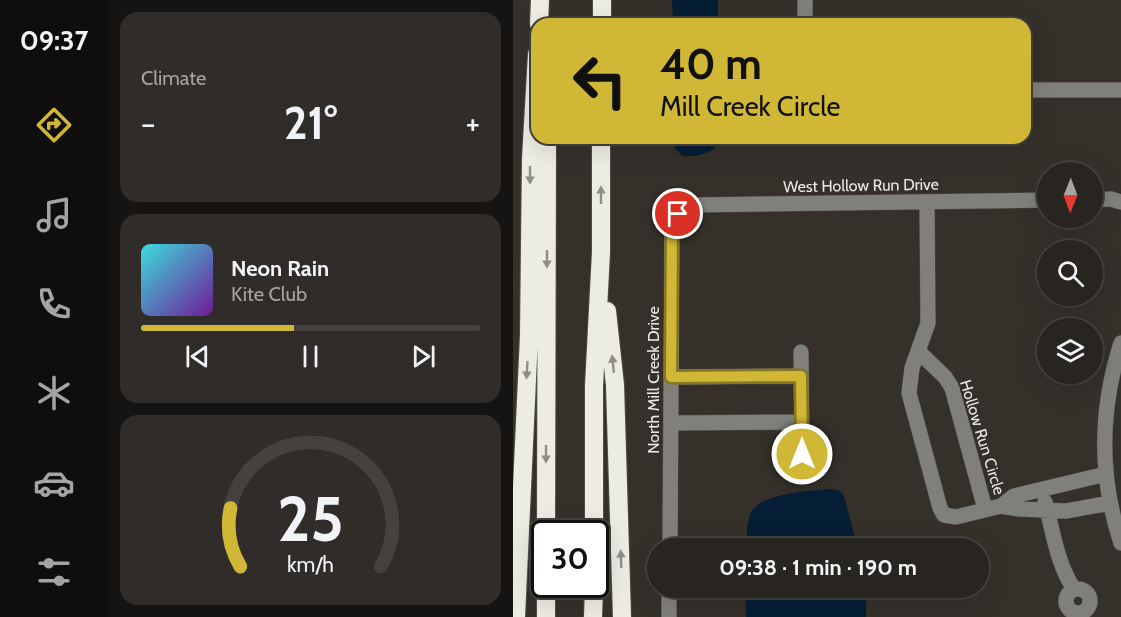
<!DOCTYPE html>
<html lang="en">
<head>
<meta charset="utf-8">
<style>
  :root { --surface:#282420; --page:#302c29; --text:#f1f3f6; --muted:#a5a4a5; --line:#44413e; --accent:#d0b736 }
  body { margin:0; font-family:Cabin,sans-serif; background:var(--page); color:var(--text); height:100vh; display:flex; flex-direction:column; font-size:22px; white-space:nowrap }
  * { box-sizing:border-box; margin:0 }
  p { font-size:20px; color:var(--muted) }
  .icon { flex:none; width:33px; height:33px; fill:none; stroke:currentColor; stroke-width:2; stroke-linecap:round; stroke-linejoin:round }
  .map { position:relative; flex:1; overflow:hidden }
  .side { display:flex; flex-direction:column; gap:12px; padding:12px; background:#161412; width:405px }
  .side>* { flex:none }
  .banner { position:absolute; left:18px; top:18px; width:500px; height:126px; border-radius:18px; box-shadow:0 6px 24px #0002,0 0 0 2px var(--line); background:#d0b736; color:#111; overflow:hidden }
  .needle { width:39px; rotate:181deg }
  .tools { position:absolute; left:524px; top:162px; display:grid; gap:12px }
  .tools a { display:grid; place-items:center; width:66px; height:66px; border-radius:50%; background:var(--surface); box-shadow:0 6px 24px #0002,0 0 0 2px var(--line); font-size:30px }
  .speed { position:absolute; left:18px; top:520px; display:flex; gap:12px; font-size:30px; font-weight:700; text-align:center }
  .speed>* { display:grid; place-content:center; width:78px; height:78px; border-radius:50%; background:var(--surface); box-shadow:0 6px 24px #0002,0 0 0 2px var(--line); line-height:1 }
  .speed .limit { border:3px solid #111; border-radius:9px; background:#fff; color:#111 }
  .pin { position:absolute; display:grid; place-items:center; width:51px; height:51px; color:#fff; margin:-26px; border:3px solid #fff; border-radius:50%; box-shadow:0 2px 6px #0007 }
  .me { position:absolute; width:66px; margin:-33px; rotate:0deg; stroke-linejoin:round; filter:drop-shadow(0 0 4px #0008) }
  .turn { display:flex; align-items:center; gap:21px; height:126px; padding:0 30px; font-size:27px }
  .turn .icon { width:78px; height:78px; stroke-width:2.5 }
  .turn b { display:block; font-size:42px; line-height:51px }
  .big { font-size:45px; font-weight:700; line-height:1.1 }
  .side .card { flex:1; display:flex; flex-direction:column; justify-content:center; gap:9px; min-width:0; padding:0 21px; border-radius:18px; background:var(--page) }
  .side .dial { align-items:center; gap:0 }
  .dial svg { height:156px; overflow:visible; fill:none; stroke:var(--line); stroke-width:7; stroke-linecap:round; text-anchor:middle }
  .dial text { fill:var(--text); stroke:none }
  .song { display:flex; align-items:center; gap:18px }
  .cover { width:72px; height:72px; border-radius:9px; background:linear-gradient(135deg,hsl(180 70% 55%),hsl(280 70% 35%)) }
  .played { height:6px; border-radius:3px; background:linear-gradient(90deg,var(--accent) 45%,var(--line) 45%) }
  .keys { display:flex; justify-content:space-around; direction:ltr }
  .heat { display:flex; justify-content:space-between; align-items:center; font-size:33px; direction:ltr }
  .trip { position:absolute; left:134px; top:538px; width:342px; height:60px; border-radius:30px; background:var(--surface); box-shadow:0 6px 24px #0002,0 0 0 2px var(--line); font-weight:700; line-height:60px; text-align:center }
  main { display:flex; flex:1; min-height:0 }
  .dock { display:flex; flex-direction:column; width:108px; justify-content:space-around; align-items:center; background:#100e0d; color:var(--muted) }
  .dock .icon { width:42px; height:42px }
  .dock .on { color:var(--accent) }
  .dock b { font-size:27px; color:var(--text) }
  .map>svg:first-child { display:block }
  .water { fill:#051e35 }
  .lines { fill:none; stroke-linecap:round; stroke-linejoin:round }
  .minor-casing { stroke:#524d48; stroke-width:16 }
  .highway-casing { stroke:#524d48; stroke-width:20 }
  .minor { stroke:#7f7f7b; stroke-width:15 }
  .highway { stroke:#ecece2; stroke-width:18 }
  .oneway { fill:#908e86 }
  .route-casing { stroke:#877723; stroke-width:15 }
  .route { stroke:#d0b736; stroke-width:10 }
  .labels { text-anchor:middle; stroke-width:4.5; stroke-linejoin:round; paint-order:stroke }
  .street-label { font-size:16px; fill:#ece8e4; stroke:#35302a }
</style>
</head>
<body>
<main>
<nav class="dock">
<b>09:37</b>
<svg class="icon on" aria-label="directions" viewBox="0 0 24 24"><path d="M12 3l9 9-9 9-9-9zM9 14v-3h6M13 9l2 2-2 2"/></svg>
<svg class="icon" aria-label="music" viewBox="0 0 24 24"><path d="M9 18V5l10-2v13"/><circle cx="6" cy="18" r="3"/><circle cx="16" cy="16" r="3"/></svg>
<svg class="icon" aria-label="phone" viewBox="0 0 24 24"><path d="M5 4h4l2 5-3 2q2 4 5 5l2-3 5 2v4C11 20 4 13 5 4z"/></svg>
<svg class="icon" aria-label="climate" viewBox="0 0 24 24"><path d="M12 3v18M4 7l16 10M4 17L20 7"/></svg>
<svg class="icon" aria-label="car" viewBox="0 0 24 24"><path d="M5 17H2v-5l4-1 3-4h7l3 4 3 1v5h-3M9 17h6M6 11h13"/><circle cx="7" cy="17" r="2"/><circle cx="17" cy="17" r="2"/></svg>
<svg class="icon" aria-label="filters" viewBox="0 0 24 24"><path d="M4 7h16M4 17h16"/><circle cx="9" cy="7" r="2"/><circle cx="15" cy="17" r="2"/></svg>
</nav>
<section class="side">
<div class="card"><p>Climate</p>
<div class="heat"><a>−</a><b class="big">21°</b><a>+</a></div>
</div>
<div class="card">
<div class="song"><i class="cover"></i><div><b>Neon Rain</b><p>Kite Club</p></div></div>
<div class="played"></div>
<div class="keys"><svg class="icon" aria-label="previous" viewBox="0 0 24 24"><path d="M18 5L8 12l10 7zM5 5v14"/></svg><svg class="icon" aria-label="pause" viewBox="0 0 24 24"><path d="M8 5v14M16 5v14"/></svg><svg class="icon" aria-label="next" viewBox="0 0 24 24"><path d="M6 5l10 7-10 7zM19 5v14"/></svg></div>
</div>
<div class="card dial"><svg viewBox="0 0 100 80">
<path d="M14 69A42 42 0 1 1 86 69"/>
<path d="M14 69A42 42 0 0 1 9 39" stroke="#d0b736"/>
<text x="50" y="56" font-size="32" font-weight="700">25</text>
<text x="50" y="72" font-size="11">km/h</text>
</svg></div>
</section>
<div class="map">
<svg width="608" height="617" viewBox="0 0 608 617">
  <rect width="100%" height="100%" fill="#35302a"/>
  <path class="water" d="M159,0H205V24H160Z
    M162,138H204L201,149C190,156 182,156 169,156L162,148Z
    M316,489L326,490L331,496L345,549H233C234,538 233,520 239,511C251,493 296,491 316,489Z
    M232,588H353V617H233Z"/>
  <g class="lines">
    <g class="minor-casing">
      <path id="minor" d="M292,24V0
        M512,90H608
        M579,200L598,199L608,202
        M414,202L415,323L399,368L396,393L427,508L431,515L443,517L488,506L506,509L553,511L597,503
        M608,343C587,409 586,477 608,543
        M405,351L432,377L439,388L472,509
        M288,352L289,454
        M158,377L288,376
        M158,423L288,422
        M532,502C540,531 544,564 561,589
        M488,506L501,496L593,474
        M157,549L159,227C161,214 168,210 179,205L534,200
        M553 601a12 12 0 1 1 24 0a12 12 0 1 1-24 0Z
        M156,617V588"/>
    </g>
    <g class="highway-casing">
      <path id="highway" d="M26,24L27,0
        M89,24V0
        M94,311L102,385L109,617
        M33,534L34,138
        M81,534V386L88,252V138
        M3,617L16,336L18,159L24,54
        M33,617V585
        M80,617L81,585"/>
    </g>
    <use href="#minor" class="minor"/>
    <use href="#highway" class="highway"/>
  </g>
  <defs><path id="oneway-solid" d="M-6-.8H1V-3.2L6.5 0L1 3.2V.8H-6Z" transform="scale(1.5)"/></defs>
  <g class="oneway">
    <use href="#oneway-solid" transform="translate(17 175) rotate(90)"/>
    <use href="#oneway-solid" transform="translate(88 195) rotate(-90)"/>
    <use href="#oneway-solid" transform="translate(34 259) rotate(90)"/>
    <use href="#oneway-solid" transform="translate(100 364) rotate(-96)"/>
    <use href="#oneway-solid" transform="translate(14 370) rotate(93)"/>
    <use href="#oneway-solid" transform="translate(33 454) rotate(90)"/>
    <use href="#oneway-solid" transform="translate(108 559) rotate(-92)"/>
  </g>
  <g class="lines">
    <g class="route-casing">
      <path id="route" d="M165,214L159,227L158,377L288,376L289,454"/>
    </g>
    <use href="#route" class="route"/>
  </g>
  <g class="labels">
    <g class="street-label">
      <text transform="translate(348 185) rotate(-1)" y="6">West Hollow Run Drive</text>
      <text transform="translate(140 380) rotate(-90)" y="6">North Mill Creek Drive</text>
      <text transform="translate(470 437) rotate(73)" y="6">Hollow Run Circle</text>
    </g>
  </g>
</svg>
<div class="tools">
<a><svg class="needle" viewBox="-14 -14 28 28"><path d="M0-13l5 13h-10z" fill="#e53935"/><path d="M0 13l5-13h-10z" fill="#a5a4a5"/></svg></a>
<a><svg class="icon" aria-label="search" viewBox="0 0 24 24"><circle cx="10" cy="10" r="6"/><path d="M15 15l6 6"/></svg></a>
<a><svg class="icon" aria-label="layers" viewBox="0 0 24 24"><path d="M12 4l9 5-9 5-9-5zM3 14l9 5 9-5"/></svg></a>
</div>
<div class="speed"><div class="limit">30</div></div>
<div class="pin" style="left:165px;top:214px;background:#d93025"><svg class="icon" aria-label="arrive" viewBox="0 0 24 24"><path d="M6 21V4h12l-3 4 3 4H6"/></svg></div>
<svg class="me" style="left:289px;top:454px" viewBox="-20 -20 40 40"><circle r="17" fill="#d0b736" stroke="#fff" stroke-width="3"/><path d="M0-11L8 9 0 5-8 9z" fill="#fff"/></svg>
<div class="trip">09:38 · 1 min · 190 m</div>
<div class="banner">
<div class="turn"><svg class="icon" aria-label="left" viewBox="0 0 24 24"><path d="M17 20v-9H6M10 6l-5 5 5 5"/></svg><div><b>40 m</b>Mill Creek Circle</div></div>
</div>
</div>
</main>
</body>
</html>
